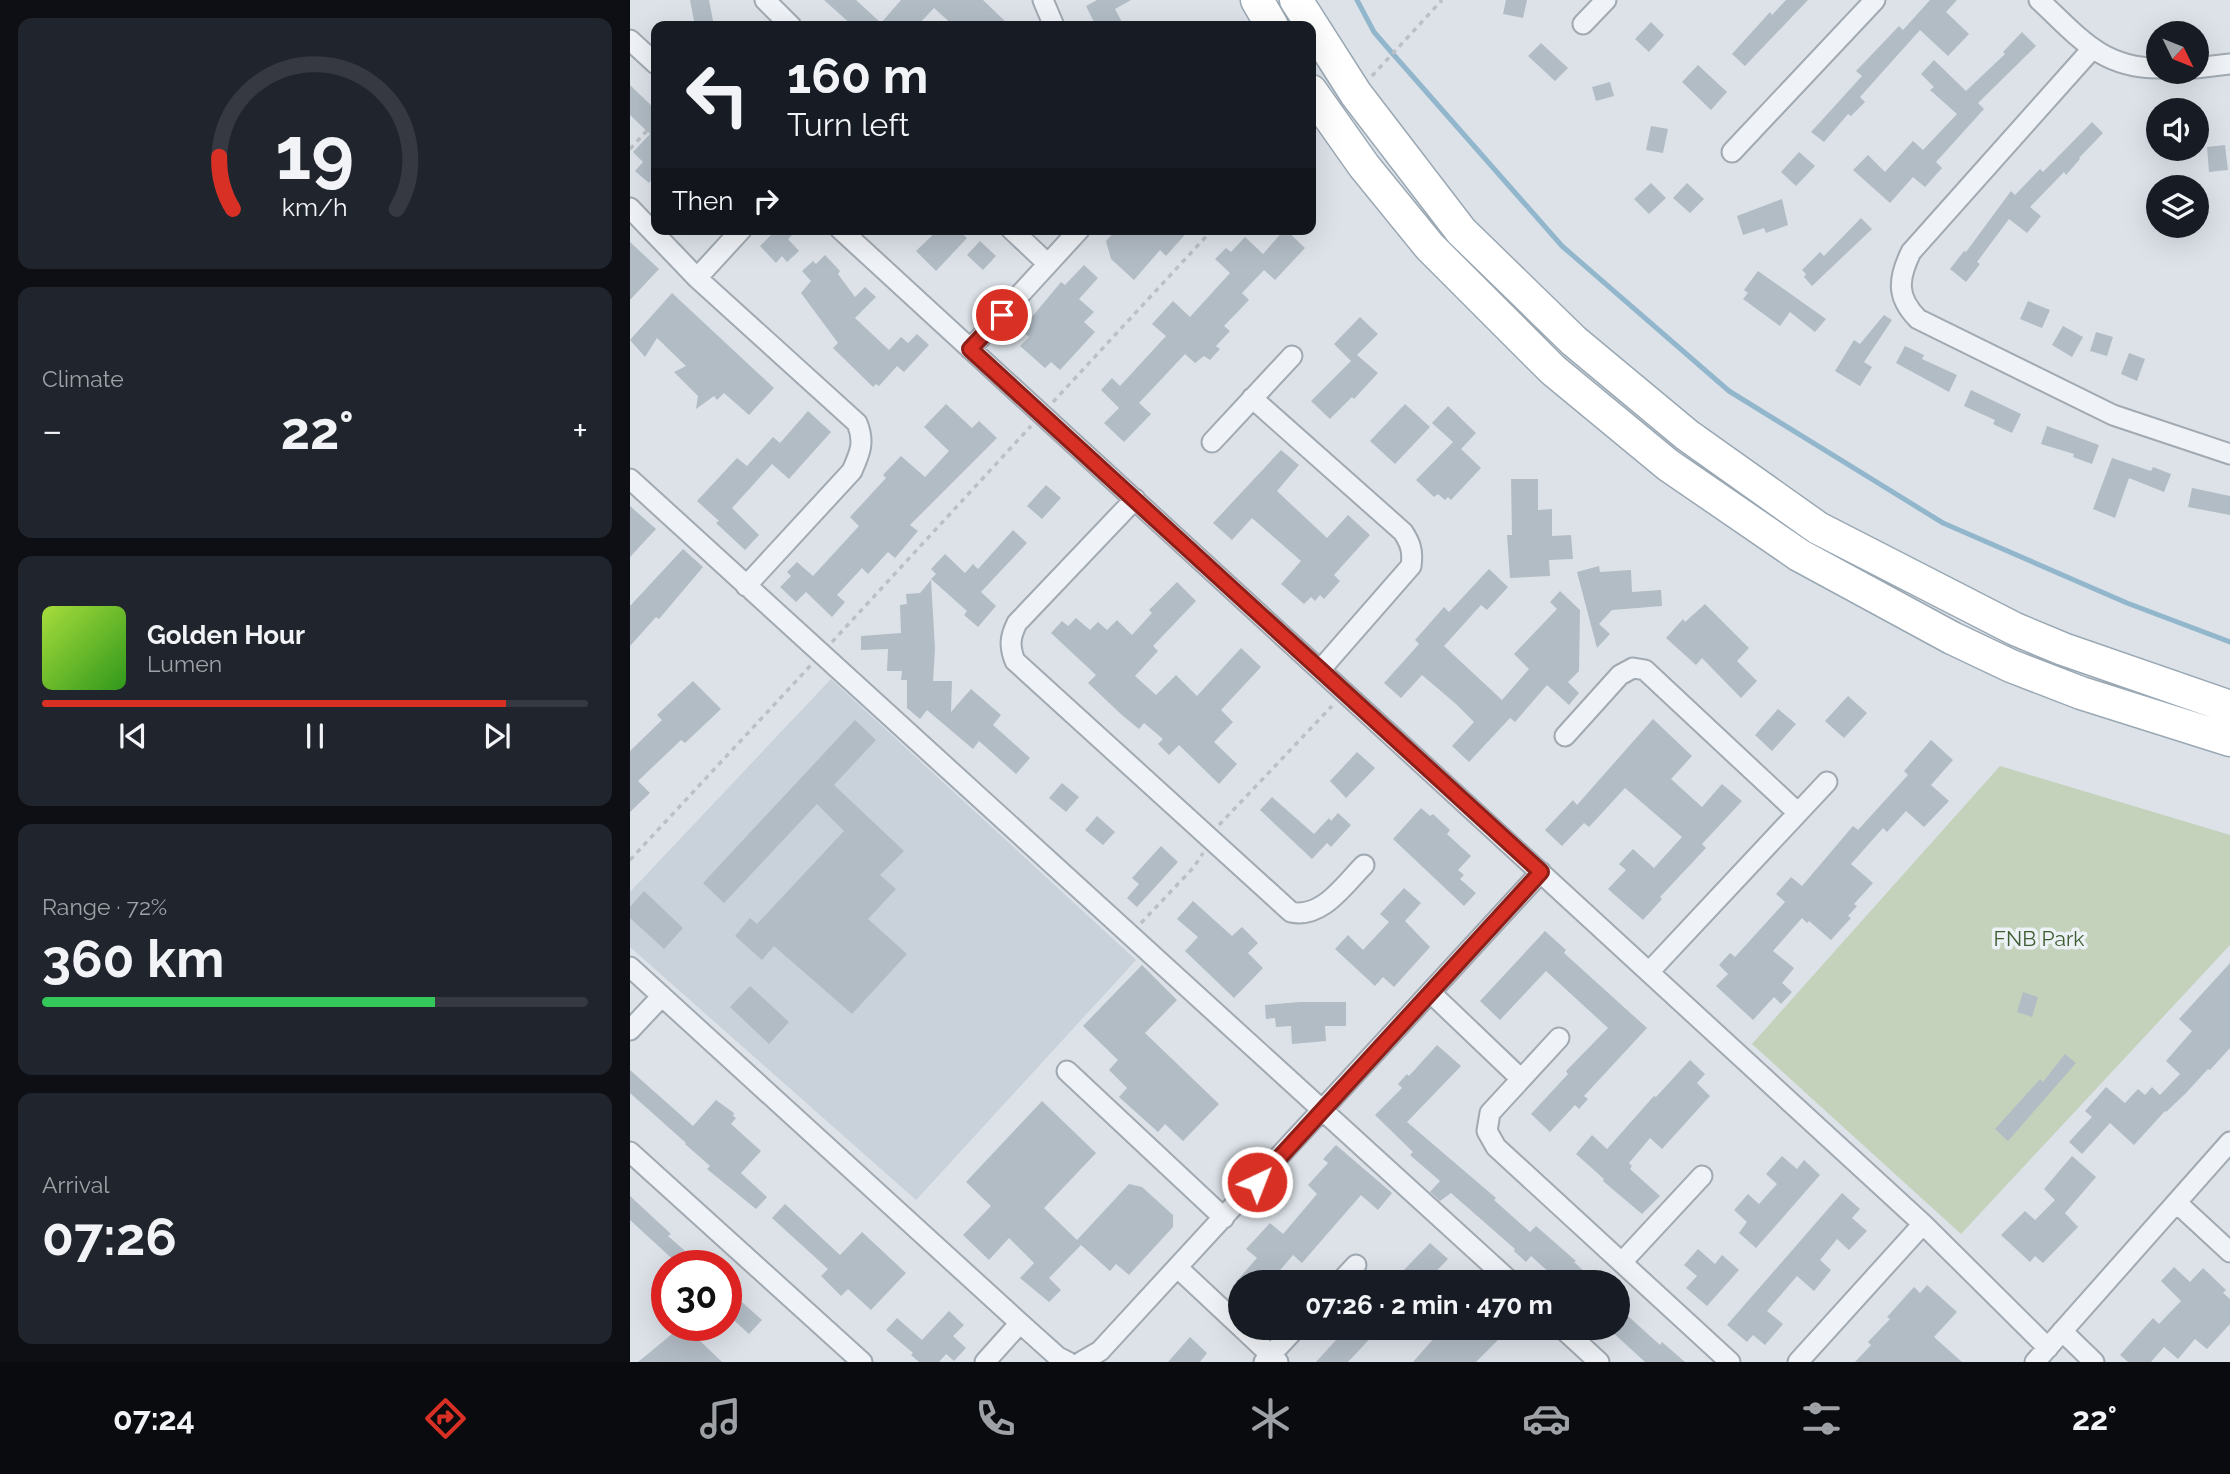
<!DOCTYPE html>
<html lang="en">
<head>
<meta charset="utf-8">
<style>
  :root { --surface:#171b24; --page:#20242c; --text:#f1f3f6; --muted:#9ea1a6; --line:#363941; --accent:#d93025 }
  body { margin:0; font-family:Raleway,sans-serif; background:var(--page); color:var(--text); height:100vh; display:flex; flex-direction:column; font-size:26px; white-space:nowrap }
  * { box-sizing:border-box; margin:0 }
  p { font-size:23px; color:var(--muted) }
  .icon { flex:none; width:38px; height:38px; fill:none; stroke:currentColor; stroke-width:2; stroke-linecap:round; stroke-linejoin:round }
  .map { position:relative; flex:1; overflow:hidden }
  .details { display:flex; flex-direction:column; gap:18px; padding:18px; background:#0d0f14; width:630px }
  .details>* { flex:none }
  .hud { position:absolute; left:21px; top:21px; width:665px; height:214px; border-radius:14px; box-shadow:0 7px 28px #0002; background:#171b24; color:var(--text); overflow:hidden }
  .needle { width:46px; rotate:133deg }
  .tools { position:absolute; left:1516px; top:21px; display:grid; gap:14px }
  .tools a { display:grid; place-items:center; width:63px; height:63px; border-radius:50%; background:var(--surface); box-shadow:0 7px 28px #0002; font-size:35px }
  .speed { position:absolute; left:21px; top:1250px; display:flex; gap:14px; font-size:35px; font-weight:700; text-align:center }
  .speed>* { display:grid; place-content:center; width:91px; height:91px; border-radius:50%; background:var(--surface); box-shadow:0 7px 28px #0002; line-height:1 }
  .speed .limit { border:10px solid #d22; background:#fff; color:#111 }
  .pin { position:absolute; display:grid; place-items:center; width:60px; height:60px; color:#fff; margin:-30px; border:4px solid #fff; border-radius:50%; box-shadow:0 2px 7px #0007 }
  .me { position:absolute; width:77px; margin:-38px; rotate:43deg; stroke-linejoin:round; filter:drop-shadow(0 0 5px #0008) }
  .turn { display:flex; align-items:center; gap:24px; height:147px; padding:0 21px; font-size:32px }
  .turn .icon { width:91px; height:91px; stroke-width:2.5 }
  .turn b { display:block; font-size:49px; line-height:60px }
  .then { display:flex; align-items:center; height:66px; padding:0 21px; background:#0003; gap:14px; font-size:26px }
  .big { font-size:52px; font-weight:700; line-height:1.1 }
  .details .widget { flex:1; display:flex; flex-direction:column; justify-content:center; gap:10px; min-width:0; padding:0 24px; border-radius:14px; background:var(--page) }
  .details .dial { align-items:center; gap:0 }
  .dial svg { height:182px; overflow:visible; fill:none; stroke:var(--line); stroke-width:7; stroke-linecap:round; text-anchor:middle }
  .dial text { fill:var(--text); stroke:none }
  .song { display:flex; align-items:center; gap:21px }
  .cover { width:84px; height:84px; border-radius:10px; background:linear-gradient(135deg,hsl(80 70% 55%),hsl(110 70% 35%)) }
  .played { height:7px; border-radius:4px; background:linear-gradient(90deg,var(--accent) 85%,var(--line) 85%) }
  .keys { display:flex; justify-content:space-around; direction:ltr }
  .heat { display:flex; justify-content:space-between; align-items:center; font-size:38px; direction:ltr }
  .charge { height:10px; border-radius:5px; background:linear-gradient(90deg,#34c759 72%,var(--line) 0) }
  .trip { position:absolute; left:598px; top:1270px; width:402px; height:70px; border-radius:35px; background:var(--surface); box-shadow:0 7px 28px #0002; font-weight:700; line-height:70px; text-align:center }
  .tab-bar { display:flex; height:112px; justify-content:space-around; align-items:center; background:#090b0e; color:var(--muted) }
  .tab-bar .icon { width:49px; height:49px }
  .tab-bar .current { color:var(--accent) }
  .tab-bar b { font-size:32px; color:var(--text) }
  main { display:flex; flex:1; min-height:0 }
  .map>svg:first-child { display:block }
  .built { fill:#c9d1da }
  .green { fill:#c4d2bc }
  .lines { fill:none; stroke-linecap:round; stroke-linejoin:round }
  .stream { stroke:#92b6cc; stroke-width:5 }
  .building { fill:#b2bcc5 }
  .street-casing { stroke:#a1a9b2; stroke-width:23 }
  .primary-casing { stroke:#9aa8b4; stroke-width:35 }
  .path { stroke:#bac0c6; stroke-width:3.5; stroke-dasharray:5 5; stroke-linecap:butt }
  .street { stroke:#eff2f6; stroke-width:19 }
  .primary { stroke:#fff; stroke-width:32 }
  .route-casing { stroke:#8d1f18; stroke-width:18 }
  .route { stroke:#d93025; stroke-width:12 }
  .labels { text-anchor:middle; stroke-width:7; stroke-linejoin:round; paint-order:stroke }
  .park-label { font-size:21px; fill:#3e5c30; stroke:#ebf1f5 }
</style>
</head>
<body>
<main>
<section class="details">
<div class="widget dial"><svg viewBox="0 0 100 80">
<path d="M14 69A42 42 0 1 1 86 69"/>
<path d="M14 69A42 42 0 0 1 8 46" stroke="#d93025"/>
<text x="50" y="56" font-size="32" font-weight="700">19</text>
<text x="50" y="72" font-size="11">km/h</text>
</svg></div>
<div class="widget"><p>Climate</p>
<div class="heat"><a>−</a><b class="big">22°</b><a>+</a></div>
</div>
<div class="widget">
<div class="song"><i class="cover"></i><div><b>Golden Hour</b><p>Lumen</p></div></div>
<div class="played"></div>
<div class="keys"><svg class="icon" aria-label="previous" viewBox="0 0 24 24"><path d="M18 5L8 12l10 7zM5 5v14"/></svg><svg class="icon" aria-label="pause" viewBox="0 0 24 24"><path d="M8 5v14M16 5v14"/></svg><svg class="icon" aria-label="next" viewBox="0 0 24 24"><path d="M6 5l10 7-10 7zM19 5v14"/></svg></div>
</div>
<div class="widget"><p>Range · 72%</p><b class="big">360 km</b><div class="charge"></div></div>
<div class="widget"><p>Arrival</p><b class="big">07:26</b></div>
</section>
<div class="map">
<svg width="1600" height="1362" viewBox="0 0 1600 1362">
  <rect width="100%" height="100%" fill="#dce2e8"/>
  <path class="built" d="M201,679L506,960L286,1200L0,947V892Z"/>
  <path class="green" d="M1370,766L1600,835V945L1331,1234L1122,1044Z"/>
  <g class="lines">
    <path class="stream" d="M727,0L744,32L763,54L932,246L1099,391L1313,523L1497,603L1600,642"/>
  </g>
  <path class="building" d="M60,0H79L84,26H65Z
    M194,0H226L251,23L271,0H353L380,26H324L304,8L287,26H223Z
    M467,0H501L485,9L494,26H466L456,6Z
    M876,0H897L893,18L873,14Z
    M1156,0H1178L1115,66L1102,54L1140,12L1142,15Z
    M1300,0H1327L1316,12L1339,34L1318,56L1290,30L1230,97L1235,102L1221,116L1218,114L1194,142L1181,132L1232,76L1226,71L1269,26L1273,30Z
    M1021,22L1034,35L1019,52L1005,39Z
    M1392,32L1406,46L1348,103L1354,109L1306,162L1312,168L1295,187L1283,177L1260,203L1223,170L1238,155L1255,172L1283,141L1293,150L1327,114L1300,90L1304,87L1291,74L1304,60L1336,91L1375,54L1373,52Z
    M911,43L938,68L925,81L898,56Z
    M1068,65L1097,92L1081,110L1052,82Z
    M980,82L984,96L966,101L962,87Z
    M0,85L26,110V175L19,183L5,171L13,162L3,152L20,134L0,115Z
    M1462,122L1473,133L1449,158L1450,159L1436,175L1434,172L1400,207L1411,216L1397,233L1379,219L1347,262L1350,264L1336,282L1320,269L1334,251L1336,252L1381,191L1385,195L1410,169L1413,172Z
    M1021,126L1038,129L1033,153L1016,150Z
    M1595,145L1598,170L1579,172L1577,147Z
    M1169,152L1185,166L1166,186L1151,172Z
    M1021,183L1036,198L1019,214L1004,199Z
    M1057,183L1074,199L1060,213L1043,198Z
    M1152,199L1158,225L1136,233L1134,228L1113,235L1107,216Z
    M1231,218L1242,229L1182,286L1174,277L1176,274L1172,270L1190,252L1194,256Z
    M147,229H168L158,239L169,251L157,262L152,256L146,263L130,246Z
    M309,229H327L337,238L306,271L286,251Z
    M487,229H560L536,256L530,250L504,280L481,259L476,241Z
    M655,229L675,248L645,280L634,270L612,293L619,300L594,326L600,331L586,346L590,349L580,360L574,356L565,363L555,354L509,403L521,414L494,442L474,423L489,408L471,390L482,378L490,386L536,336L522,324L543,301L560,317L600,273L585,259L596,248L601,252L615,237L633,254Z
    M350,241L366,256L353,270L337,255Z
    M0,242L29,269L0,300Z
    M195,255L210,271L208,274L225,297L235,287L246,297L225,318L259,350L271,337L278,343L287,334L299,345L274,372L267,366L249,386L246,384L243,387L203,348L208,343L171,293L181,281L172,271L183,261L186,264Z
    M454,265L468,278L449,299L464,312L454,322L465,332L430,370L421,362L415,368L390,346L399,337L391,330L431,282L435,285Z
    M1128,271L1196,319L1185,332L1160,312L1150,326L1113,299L1118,293L1114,290Z
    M42,293L144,388L119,415L94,393L87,400L84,396L66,409L68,396L44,372L56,366L27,338L15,357L0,340Z
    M1398,301L1420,310L1412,328L1390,319Z
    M1254,315L1262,320L1234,362L1242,367L1230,386L1205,371L1224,340L1230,344Z
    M730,317L748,334L727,355L748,373L724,399L722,397L700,419L681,401L721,361L704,344Z
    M1433,326L1453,337L1442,357L1422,345Z
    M1466,332L1483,337L1477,356L1460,351Z
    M1275,346L1294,355L1292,359L1327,375L1319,392L1266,363Z
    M1499,353L1515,359L1507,381L1491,374Z
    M1341,390L1391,414L1382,433L1363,424L1365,420L1334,406Z
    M316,404L342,428L349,421L367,438L280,525L288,531L265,558L258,552L238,574L232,568L207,595L215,602L202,617L176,592L166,602L150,587L161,576L157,572L167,562L183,576L229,526L220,517L256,478L253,475L271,456L295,477L319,451L294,427Z
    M775,404L800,427L765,464L740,441Z
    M818,406L846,433L831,449L851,468L821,500L818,497L815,500L808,494L804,497L786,480L823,442L802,423Z
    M178,411L201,432L159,479L142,464L102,508L129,535L115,550L86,523L89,521L67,501L107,458L117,466L143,437L150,443Z
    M1417,426L1469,445L1462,464L1443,457L1444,454L1411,444Z
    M651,450L669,465L647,491L665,508L697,538L718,515L740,535L704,575L710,581L694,599L690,595L685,601L681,597L674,604L651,584L671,561L622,518L602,540L583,523Z
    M1482,458L1521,471L1523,467L1541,474L1534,492L1499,478L1485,518L1463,509Z
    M881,479H908V510L922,509V536L941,535L943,559L919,560L920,576L880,578L877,535H882Z
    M416,485L431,498L412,519L397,506Z
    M1562,488L1600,496V515L1558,507Z
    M0,506L26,529L0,557Z
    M383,530L397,543L351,592L366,606L348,627L334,615L337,611L301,579L306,574L301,569L315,554L335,573L343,564L348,569Z
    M53,549L73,567L29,619L26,617L0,646V606Z
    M969,566L970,572L1001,570L1002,592L1031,590L1032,606L982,610L969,624L980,634L967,648L947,572Z
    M859,569L878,587L857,610L851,605L814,646L872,700L899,669L884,654L927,609L920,602L930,591L950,610L949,671L938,682L949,693L939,705L917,685L885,722L880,718L839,762L822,746L844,722L826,704L792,675L771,698L754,683L789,644L785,640L814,607L819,612Z
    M301,580L305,649L303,681H322L321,712L341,689L371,715L363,725L400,758L386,774L349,741L343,749L297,710L290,719L277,708V680H271L272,671H257L258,649L231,650V636L271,633L270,605L277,604L276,594L290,593Z
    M547,582L566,601L523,646L528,651L505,676L526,695L546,675L567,696L611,648L631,667L591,710L603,722L584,742L607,764L589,784L549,745L539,755L528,744L533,739L514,723L509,729L493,716L458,683L466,675L421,633L432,621L438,626L446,618L460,630L468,622L477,630L487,620L502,635L522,613L519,610Z
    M1075,604L1119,648L1107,661L1127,681L1111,698L1072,658L1066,665L1036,638L1053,619L1055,622Z
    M63,681L91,709L55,743L51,740L8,781L20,793L0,812V751L32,720L27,715Z
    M1218,696L1237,713L1214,738L1195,721Z
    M1148,709L1166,724L1142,751L1125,735Z
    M1023,719L1062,756L1041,779L1072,807L1092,784L1112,801L1072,844L1076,848L1030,897L1032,899L1013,920L978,889L996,870L989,864L1003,849L1024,868L1052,837L995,788L959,827L954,823L932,846L915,830L943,800L947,805Z
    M225,720L246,740L204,785L274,851L250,875L266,889L238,919L277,954L222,1014L144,946L132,960L105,936L120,918L127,924L214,831L187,804L94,903L73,883Z
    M1301,740L1323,760L1301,785L1319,801L1294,827L1276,811L1257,832L1253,828L1221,864L1243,883L1224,904L1227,906L1218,916L1221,918L1201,940L1179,921L1177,923L1172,918L1143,951L1164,968L1152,983L1162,992L1151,1004L1144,997L1123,1020L1086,986L1098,974L1089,965L1100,953L1105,957L1155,902L1146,894L1161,877L1172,886L1223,826L1228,830L1278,775L1274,771Z
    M727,752L745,768L716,798L700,781Z
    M432,783L449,797L436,812L419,798Z
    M642,797L684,834L699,818L701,821L708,813L721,825L701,847L697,843L682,859L630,810Z
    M791,808L800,816L803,814L820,830L817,834L841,856L828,870L834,875L830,879L846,893L834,906L763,839Z
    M467,816L485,832L473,845L455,830Z
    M531,846L548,862L507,907L497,898L509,884L502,878Z
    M774,888L791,903L775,921L800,947L764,987L753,977L745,986L705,949L718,935L733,950L759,922L750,914Z
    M14,891L53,928L34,949L0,918V907Z
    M563,901L602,936L612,927L628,943L618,953L633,968L604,998L555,951L568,937L547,919Z
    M915,931L936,950L934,953L1017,1028L954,1096L958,1099L949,1109L945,1105L920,1132L901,1114L938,1074L936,1071L978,1028L916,971L870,1020L850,1001Z
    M1600,963V1048L1580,1070L1578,1069L1556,1093L1536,1112L1535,1111L1504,1145L1480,1123L1452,1154L1439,1142L1462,1117L1455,1111L1476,1087L1495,1103L1508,1089L1515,1095L1522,1087L1530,1095L1550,1074L1536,1061L1562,1031L1549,1019Z
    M512,965L547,1000L515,1033L589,1104L553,1141L535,1124L528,1132L489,1097L497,1088L479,1070L488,1060L453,1026Z
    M120,986L159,1022L139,1044L100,1007Z
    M1393,992L1408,997L1402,1017L1387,1012Z
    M670,1002H716V1026H695L696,1041L662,1044L661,1026L646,1027L645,1018L636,1019L635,1005Z
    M807,1045L831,1066L777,1122L866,1198L864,1200L900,1232L906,1226L946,1261L944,1262L967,1283H931L901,1256L896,1262L884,1251L885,1249L821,1193L810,1201L800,1192L810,1181L780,1155L783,1152L745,1115L772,1088L768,1084L777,1074L779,1076Z
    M1435,1054L1446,1063L1378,1141L1365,1129L1410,1079L1413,1082Z
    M1060,1060L1075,1074L1067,1083L1080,1096L1032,1149L1020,1138L999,1163L1002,1166L1000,1169L1030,1196L1012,1214L973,1181L974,1179L946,1154L962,1135L977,1149L1024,1096L1026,1097Z
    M0,1070L63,1126L86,1100L104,1113L103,1116L106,1118L101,1124L131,1151L111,1173L137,1197L126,1209L77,1169L80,1166L55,1144L56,1143L0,1093Z
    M412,1101L466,1153L414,1208L447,1240L499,1184L512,1187L543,1215V1227L499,1275L486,1264L480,1271L451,1245L419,1278L431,1290L419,1302L390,1278L404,1263L379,1238L359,1260L333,1235L361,1206L336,1182Z
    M706,1145L762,1193L748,1210L731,1195L672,1263L663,1255L639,1283H605L627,1258L616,1249L640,1223L653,1234L687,1194L678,1185L698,1163L693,1159Z
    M1152,1156L1167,1169L1174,1160L1190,1175L1126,1248L1109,1233L1117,1222L1104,1210L1118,1194L1129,1204L1147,1184L1136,1174Z
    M1442,1156L1466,1177L1435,1213L1448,1227L1413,1263L1405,1256L1400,1262L1371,1235L1395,1211L1405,1220L1425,1200L1414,1189Z
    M1212,1193L1230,1209L1222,1218L1237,1231L1219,1250L1207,1239L1190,1260L1201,1270L1184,1291L1167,1276L1137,1311L1153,1324L1135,1345L1123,1335L1117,1342L1097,1325Z
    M0,1196L41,1234L38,1236L71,1265H49L0,1220Z
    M155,1204L210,1255L232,1232L276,1273L241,1310L218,1289L211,1296L191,1276L198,1269L142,1218Z
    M800,1243L818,1259L796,1282L790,1277L784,1283L772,1272Z
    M1068,1249L1085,1264L1092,1255L1109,1270L1077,1306L1056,1288L1067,1276L1054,1265Z
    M1544,1267L1560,1282L1573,1268L1596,1290L1593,1293L1600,1299V1324L1577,1349L1565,1339L1548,1359L1534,1347L1521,1362H1498L1490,1355L1523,1318L1529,1324L1551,1301L1531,1281Z
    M1297,1285L1327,1312L1304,1337L1332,1362H1225L1241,1345L1238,1342L1260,1319L1257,1317L1284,1287L1290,1293Z
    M96,1288L132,1320L119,1334L96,1313Z
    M989,1308L1030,1345L1032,1342L1055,1362H1015L978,1328H989Z
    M319,1311L334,1325L323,1336L336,1348L324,1361L316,1354L309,1362H289L281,1355L283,1353L256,1330L267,1318L292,1340Z
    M32,1325H81L68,1339L92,1362H8L42,1334Z
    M717,1328H750L718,1362H686Z
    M813,1328H880L846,1362H783Z
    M560,1337L577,1353L570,1362H538Z"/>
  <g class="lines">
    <g class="street-casing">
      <path id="street" d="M135,0L161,26
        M413,0L424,26
        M1409,0C1448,36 1471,68 1528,68
        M953,24L976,0
        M0,40L26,64
        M1462,49L1281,252C1268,279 1266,297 1288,319L1483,415L1600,454
        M1566,68L1600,64
        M1102,152L1245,0
        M0,208L67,278L227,423C235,442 230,453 222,471L116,586
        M210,229L1293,1224L1418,1348
        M381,229L418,264
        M67,278L112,229
        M340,349L450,229
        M622,398L773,532C781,544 783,552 781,566L691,669
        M582,442L662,356
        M0,479L882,1283
        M505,499L387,623C380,637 379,646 385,661L661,912C692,919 714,885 734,865
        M935,736L990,675L1003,668L1015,670L1167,812
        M0,967L390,1323L428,1357L438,1362
        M1019,972L1197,782
        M801,993L891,1079
        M0,1030L32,996
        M929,1038L860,1113L857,1131L866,1147L1100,1362
        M437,1071L594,1218
        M0,1152L232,1362
        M1547,1203L1600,1252
        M993,1261L1072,1176
        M548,1268L611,1327
        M709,1283L726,1265
        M612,1328L648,1362
        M932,1328L969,1362
        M1432,1331L1464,1362
        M355,1362L390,1323
        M451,1362L470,1351L911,872
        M634,1362L666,1328
        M1168,1362L1293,1224
        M1405,1362L1600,1142"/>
    </g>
    <g class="primary-casing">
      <path id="primary" d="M627,0L642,26
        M666,0L726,94L831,231L944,341L1057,435L1188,528L1385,629L1433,649L1600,707
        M681,91L734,166L800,247L923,370L1038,465L1169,555L1322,638L1381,666L1451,693L1600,740"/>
    </g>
    <path class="path" d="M742,76L812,0
      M0,149L26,121
      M423,402L583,229
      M202,642L401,426
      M589,825L702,706
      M0,860L181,665
      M511,923L564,867L573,853"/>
    <use href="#street" class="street"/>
    <use href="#primary" class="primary"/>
  </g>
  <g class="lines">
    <g class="route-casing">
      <path id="route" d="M372,315L340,349L911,872L627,1182"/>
    </g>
    <use href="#route" class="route"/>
  </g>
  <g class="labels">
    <g class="park-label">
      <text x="1409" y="946">FNB Park</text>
    </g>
  </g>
</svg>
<div class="tools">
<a><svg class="needle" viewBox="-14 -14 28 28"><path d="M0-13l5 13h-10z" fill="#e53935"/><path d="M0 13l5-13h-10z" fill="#9ea1a6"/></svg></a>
<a><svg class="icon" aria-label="sound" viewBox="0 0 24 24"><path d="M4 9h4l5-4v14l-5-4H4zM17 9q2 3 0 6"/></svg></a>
<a><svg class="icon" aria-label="layers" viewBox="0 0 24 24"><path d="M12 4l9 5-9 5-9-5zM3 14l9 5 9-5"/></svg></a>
</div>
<div class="speed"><div class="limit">30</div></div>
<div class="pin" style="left:372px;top:315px;background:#d93025"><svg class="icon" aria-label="arrive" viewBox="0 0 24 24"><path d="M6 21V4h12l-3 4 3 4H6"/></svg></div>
<svg class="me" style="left:627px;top:1182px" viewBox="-20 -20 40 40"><circle r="17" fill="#d93025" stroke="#fff" stroke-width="3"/><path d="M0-11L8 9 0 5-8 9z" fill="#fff"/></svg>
<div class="trip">07:26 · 2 min · 470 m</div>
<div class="hud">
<div class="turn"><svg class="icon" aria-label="left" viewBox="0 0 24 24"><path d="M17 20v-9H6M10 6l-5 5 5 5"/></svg><div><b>160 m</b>Turn left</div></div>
<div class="then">Then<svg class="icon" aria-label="right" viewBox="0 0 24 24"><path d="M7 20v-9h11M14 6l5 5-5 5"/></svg></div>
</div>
</div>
</main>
<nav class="tab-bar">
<b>07:24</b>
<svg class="icon current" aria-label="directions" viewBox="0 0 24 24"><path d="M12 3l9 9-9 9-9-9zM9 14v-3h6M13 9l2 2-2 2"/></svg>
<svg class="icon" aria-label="music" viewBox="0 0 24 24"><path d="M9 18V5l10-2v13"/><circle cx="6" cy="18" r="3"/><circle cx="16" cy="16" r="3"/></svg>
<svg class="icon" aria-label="phone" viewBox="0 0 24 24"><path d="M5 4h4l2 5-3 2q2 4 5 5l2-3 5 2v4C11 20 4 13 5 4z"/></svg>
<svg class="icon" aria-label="climate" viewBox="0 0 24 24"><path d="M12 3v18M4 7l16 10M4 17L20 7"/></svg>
<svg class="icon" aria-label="car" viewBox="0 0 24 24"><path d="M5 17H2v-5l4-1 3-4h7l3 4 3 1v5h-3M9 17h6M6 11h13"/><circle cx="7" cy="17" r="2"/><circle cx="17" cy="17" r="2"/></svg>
<svg class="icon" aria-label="filters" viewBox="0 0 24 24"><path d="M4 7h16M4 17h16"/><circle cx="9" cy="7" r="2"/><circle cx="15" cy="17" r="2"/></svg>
<b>22°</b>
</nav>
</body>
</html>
